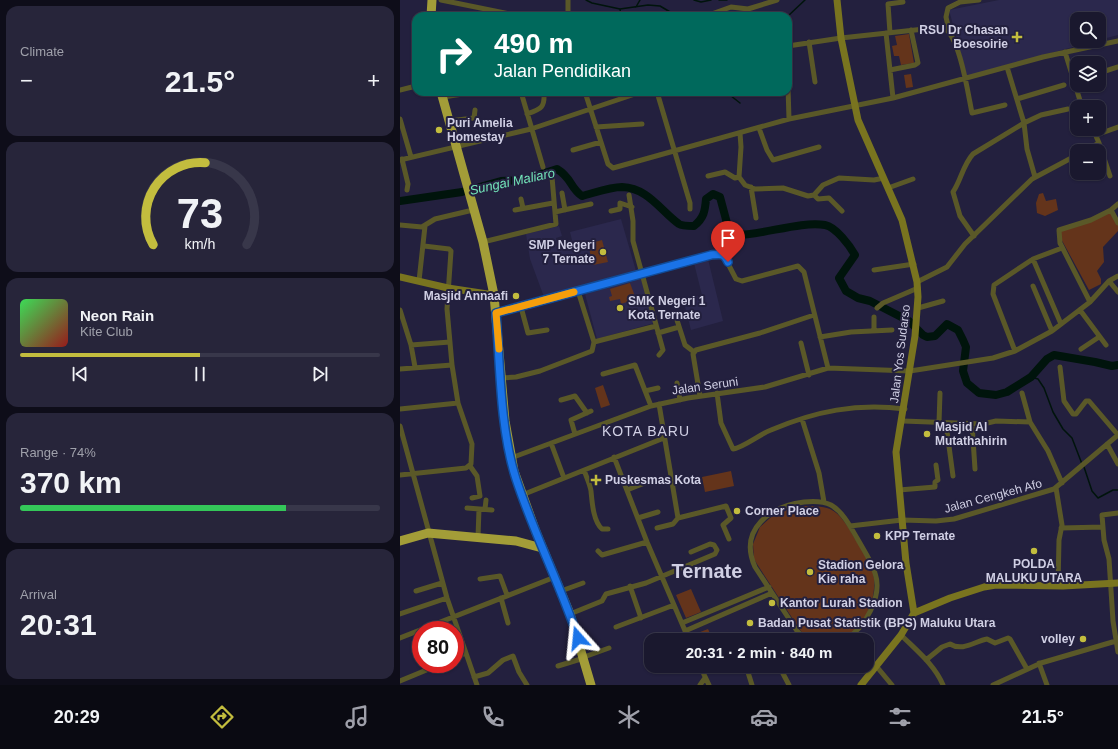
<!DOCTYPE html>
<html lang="en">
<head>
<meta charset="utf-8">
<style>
  :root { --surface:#1a182e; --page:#27253a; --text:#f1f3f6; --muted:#9fa0aa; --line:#38374a; --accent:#c3bd3e }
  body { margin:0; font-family:Arial,sans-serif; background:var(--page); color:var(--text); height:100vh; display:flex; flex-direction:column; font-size:15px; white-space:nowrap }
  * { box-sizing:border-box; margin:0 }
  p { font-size:13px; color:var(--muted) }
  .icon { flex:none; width:22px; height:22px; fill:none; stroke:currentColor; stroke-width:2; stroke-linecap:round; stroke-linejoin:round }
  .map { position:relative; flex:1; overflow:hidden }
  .drawer { display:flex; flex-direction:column; gap:6px; padding:6px; background:#0e0d19; width:400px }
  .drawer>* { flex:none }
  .hud { position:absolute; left:12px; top:12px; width:380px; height:84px; border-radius:12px; box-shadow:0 1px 3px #0004,0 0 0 1px var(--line); background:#00695c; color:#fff; overflow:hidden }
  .fabs { position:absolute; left:670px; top:12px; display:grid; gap:8px }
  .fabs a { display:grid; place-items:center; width:36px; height:36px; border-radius:8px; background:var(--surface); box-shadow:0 1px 3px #0004,0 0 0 1px var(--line); font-size:20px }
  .speed { position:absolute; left:12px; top:621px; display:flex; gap:8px; font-size:20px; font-weight:700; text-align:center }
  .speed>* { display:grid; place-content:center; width:52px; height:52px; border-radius:50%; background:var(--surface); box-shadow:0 1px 3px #0004,0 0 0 1px var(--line); line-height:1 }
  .speed .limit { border:6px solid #d22; background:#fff; color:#111 }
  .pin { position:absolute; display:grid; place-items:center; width:34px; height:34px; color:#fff; margin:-41px -17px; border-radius:50% 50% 50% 0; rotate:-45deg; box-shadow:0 0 4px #0007 }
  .pin .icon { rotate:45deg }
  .me { position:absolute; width:44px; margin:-22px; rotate:342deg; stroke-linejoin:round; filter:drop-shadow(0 0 3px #0008) }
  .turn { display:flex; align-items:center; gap:14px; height:84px; padding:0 16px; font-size:18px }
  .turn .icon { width:52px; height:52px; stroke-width:2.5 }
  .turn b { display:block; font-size:28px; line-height:34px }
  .big { font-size:30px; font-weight:700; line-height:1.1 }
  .drawer .widget { flex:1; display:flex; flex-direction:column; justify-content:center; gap:6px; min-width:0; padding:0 14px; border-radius:12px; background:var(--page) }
  .drawer .dial { align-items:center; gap:0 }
  .dial svg { height:104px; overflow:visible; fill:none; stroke:var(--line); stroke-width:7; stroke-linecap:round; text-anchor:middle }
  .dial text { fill:var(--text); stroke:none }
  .song { display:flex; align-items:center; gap:12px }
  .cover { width:48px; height:48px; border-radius:6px; background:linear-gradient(135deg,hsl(130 70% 55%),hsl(0 70% 35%)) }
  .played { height:4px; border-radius:2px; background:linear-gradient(90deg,var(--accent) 50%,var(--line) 50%) }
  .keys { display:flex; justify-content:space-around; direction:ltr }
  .heat { display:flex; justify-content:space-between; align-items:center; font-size:22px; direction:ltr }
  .charge { height:6px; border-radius:3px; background:linear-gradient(90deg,#34c759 74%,var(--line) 0) }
  .trip { position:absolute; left:244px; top:633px; width:230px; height:40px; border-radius:12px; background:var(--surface); box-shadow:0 1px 3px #0004,0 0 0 1px var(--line); font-weight:700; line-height:40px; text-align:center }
  .menu { display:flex; height:64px; justify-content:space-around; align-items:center; background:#0a0a12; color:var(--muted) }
  .menu .icon { width:28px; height:28px }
  .menu .active { color:var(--accent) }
  .menu b { font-size:18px; color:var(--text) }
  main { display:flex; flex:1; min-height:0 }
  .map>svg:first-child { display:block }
  .built { fill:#2b284d }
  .green { fill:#64341b }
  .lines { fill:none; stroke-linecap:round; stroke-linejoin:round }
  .stream { stroke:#00140c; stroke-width:1.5 }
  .river { stroke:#00140c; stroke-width:8 }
  .street { stroke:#5a5828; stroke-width:5 }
  .secondary { stroke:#79741f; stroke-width:7 }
  .highway { stroke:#a39d38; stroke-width:9 }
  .route-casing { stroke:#114b97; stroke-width:10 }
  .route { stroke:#1a73e8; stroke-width:7 }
  .slow { stroke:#f59e0b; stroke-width:7 }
  .poi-dot { fill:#c3bd3e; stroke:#23203e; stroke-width:1.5 }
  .labels { text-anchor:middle; stroke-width:4; stroke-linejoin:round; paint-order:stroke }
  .poi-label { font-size:12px; font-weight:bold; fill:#d0cfe4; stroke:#23203e; text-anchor:start }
  .street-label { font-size:12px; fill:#d0cfe4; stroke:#23203e }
  .water-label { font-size:13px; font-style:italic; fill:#73e5b9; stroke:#23203e }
  .quarter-label { font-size:14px; letter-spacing:1px; fill:#d0cfe4; stroke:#23203e }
  .town-label { font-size:20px; font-weight:bold; fill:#d0cfe4; stroke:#23203e }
</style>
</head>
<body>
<main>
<section class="drawer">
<div class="widget"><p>Climate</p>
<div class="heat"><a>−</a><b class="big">21.5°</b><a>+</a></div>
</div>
<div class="widget dial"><svg viewBox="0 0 100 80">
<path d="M14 69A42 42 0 1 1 86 69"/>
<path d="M14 69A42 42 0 0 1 54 6" stroke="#c3bd3e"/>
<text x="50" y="56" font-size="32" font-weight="700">73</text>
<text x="50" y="72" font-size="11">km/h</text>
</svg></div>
<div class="widget">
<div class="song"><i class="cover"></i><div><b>Neon Rain</b><p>Kite Club</p></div></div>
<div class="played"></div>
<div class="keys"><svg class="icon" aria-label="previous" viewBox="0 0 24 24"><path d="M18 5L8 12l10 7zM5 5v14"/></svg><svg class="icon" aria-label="pause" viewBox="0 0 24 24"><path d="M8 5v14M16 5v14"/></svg><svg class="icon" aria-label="next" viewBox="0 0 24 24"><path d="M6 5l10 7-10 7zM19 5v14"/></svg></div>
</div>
<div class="widget"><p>Range · 74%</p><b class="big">370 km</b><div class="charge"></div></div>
<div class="widget"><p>Arrival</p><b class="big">20:31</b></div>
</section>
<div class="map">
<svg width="718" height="685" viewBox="0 0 718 685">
  <rect width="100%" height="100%" fill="#23203e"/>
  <path class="built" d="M599,0H718V35L699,40V19H677V41H695L567,76L549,10Z
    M221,219L236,271L144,297L130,259L126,234L159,226L162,236L156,238L159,248L173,244L170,232Z
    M308,259L323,321L291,330L284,303L296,299L295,297L302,295L294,263Z
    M241,278L254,323L197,339L185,294Z"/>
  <path class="green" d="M509,34L514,63L501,65L499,56H494L492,46L497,45L495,36Z
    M511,74L513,87L506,88L504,75Z
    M643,193L646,201L656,199L658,210L645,216L637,213L636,203L639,194Z
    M711,210L718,221V231L703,247L704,262L697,271L701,279V284L689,290L659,235L663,228L686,221Z
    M202,240L208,262L193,265L188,244Z
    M230,283L236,299L221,304L220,299L210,301L209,297L212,296L210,289Z
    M203,385L210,405L201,408L195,388Z
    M331,471L334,486L305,492L302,477Z
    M403,506C412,506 422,506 430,509C441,514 448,527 454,537C459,546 467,555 471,565C481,591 467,630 440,639C431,642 418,640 409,640L400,630L357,564L354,559L353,544L360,527L370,518L381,511Z
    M291,589L301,612L286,618L276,595Z
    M308,629L313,640H297L295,634Z"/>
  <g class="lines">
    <path class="stream" d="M186,0L192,3L220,9L248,5L260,6L277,16
      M294,0L301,2L311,0
      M319,0H327
      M236,7L240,0
      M220,9L221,16
      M347,16L351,14L357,16
      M388,16L405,0
      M326,92L340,103
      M631,377L638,379L644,388L653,412L663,429L672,438L682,464
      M684,467L692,491L698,498L713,490H718"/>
    <path class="river" d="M0,201L62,192L101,181L123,180L157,169C172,178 170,188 182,196C194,193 210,187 222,187C248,188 260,210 279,224C282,226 289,226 294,226C304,218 305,211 306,199L313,194L320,197L328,227L336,235C363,235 400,221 425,225C436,227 450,246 455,255L439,278L446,291L458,298L470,301L509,321L523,335L527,337L535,336L547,324L558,330L563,340L566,347L563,371L567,383L579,393L596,395L607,392L631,377L647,359L654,355L695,362L712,366L718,365"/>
    <path class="street" d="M41,0L120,16
      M168,16V0
      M306,16L331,7L348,9L377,0
      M549,30L546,17L548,8L560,2L579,0
      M486,33L493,98
      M490,33L488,4L503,2
      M409,42L415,82
      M388,46L441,38L543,27C560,36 568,94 572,113L605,105
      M665,52L682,107
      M607,67L624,123L627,149L635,177
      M490,70L515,65L518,63L511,30
      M699,73L718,67
      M388,87L389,119
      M0,90L16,86
      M121,92L143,167
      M185,92L208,164L213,168L389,119L493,98L643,57L718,41
      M257,92L290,203V209
      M43,97L76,92
      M617,99L664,85
      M127,114C141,109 145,108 144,92
      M0,119L11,157
      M49,121L74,118L75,110
      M196,127L242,124
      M359,128L367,150L373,160L419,147
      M340,133L341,147L339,177L345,185L355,189L383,188L408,196L414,195L423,185L439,178L474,180L484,178
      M696,135L718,127
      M699,143L710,176
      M173,150L201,142
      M685,151L699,143L693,129
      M2,159L8,184L7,190
      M0,160L131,129L241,92
      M308,176L325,172L335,178L339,177
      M351,187L356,218
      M488,188L513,179
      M162,193L165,210
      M229,195L233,221V241L263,350L259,355
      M414,195L418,199L429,198L442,211
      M121,199L123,208
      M115,210L153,203
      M711,210L718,223
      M211,211L220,209V203L232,207
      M155,212L191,204
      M0,225L22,227L35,219L73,210
      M574,236L560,216L553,192C561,180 563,165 573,154L624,123L641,115L668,109
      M83,242L156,224L152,177L150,174
      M633,259L661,324
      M474,270L514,264
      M19,281L25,226
      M709,281L718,292
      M517,282L547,267L565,244L632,179L677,155
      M633,286L652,331
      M690,302L660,243L659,230L691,220L711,210L718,204
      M121,307L128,333L147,330
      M477,308L483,303L518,288
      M518,308L543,301
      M0,310L11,345L15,367
      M680,310L706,345
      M96,313L311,255L324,256L336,279L342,281L398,266L404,272L428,368
      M276,317L285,345L294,352
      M474,317V331
      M258,333L279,327
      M420,337L451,332L492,330
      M194,342L256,326
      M401,343L409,375
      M11,345L50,342
      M681,349L699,337
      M615,351L593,294L594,285L633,259L662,248
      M660,367L664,401L673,414H676L686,401H689L718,435
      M0,369L52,365L47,309L51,251L49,249L24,246
      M203,374L235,365L251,406
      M101,378L116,377L140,371L192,351L194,342L178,291
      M277,383L280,400
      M245,391L258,388
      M317,393L321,423L333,449C343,448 360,434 371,430C416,411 456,403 505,409
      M622,393L630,422L648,451L662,483
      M300,396L293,354L296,350L360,333L414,315
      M161,400L175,396L187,413
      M259,404L278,518L326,506L331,518L323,525L329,539
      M0,409L58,403L52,365
      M402,419L419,473L424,502
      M503,421L583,424L596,421L630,422
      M539,423L540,393
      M546,424L553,476
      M572,424L575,469
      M0,426L47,598L77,685
      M175,434L171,420L191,411
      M151,443L164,478
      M707,444L718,464
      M214,457L247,542L289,640
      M111,458L251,406L288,398L365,387L428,368L510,371L593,358L615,351L652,331L690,302L709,281L718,276
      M70,466L77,476L80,496L72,498
      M184,470C186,476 190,484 191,491C192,501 193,521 202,529H208
      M0,475L66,468L71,464L72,444L58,403
      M656,488L662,525L659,540L658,586
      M227,490L250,481
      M499,490L535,487V482L538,480L536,465
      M122,495L264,438
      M67,508L92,510
      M85,509L86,500
      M718,513L702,515L704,540L709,559L713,621L718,652
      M238,518L258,512
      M450,526L502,520L536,521L554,519L654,489L718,435
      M257,528L273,524L278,518
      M661,528L703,527
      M78,537L79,509
      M198,551L202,555L247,542
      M80,579L100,576L107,595
      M230,586L241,618
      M16,591L42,583
      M161,591L183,583
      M101,598L108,623
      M0,614L47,598
      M170,614L202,601L206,594L246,583L315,554L317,550L314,545L310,544L291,552
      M282,623L369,587
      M216,627L274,605
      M285,631L372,593
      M501,635C516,650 535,665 543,685
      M0,638L155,577
      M356,640L364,637L368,640
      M407,640L397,631L355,567C338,529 371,506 404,502C413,501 423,501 431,505C443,512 450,526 457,538C463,549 471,560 475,573C483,596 465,629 444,640
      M184,657L209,648
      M55,658L65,653
      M526,660L542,647L550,644C563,652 575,641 587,639L595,643L608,638L610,639L627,669
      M639,663L647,685
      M158,666L184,658
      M300,666L309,685
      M346,666L352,685
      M379,666L389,685
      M412,666V668L429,666
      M477,667L492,685
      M74,677L88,673L103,660L113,656L119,672L127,685
      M0,681L41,664
      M300,685L305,678
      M593,685L641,663L716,641"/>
    <path class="secondary" d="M437,0L441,38L458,120L502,220L517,282L518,297L515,336L496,452L506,563L514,613
      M0,277L48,288L94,295
      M461,685L501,635L514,613L550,598L584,587L596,585L663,586L718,583"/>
    <path class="highway" d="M31,16L32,0
      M41,92L83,242L94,295L105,421L114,471L136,532L170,614L191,685
      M0,541L28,533L116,541L142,548"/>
  </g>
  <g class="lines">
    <g class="route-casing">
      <path id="route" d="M178,638C160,584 134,534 116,479C100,430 100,366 96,313L311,255C320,254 324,253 328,262"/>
    </g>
    <use href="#route" class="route"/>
    <path class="slow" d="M99,349L96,313L174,292"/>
  </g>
  <g class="poi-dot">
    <path d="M615 31h4v4h4v4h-4v4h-4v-4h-4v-4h4z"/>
    <circle cx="39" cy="130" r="4"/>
    <circle cx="203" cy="252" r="4"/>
    <circle cx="116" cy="296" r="4"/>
    <circle cx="220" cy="308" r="4"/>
    <circle cx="527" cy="434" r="4"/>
    <path d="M194 474h4v4h4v4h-4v4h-4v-4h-4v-4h4z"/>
    <circle cx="337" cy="511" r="4"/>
    <circle cx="477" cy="536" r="4"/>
    <circle cx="634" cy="551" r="4"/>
    <circle cx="410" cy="572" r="4"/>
    <circle cx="372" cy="603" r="4"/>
    <circle cx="350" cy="623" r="4"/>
    <circle cx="683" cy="639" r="4"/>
  </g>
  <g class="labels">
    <g class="poi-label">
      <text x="608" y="34" text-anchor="end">RSU Dr Chasan<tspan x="608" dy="14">Boesoirie</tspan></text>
      <text x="47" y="127">Puri Amelia<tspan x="47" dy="14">Homestay</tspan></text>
      <text x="195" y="249" text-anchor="end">SMP Negeri<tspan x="195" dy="14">7 Ternate</tspan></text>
      <text x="108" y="300" text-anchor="end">Masjid Annaafi</text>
      <text x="228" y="305">SMK Negeri 1<tspan x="228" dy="14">Kota Ternate</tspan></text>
      <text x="535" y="431">Masjid Al<tspan x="535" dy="14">Mutathahirin</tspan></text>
      <text x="205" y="484">Puskesmas Kota</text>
      <text x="345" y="515">Corner Place</text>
      <text x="485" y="540">KPP Ternate</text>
      <text x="634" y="568" text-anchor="middle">POLDA<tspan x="634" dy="14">MALUKU UTARA</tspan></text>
      <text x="418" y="569">Stadion Gelora<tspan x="418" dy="14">Kie raha</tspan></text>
      <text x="380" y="607">Kantor Lurah Stadion</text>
      <text x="358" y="627">Badan Pusat Statistik (BPS) Maluku Utara</text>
      <text x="675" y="643" text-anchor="end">volley</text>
    </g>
    <g class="street-label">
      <text transform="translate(500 354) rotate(-83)" y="4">Jalan Yos Sudarso</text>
      <text transform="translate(305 386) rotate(-8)" y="4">Jalan Seruni</text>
      <text transform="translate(593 496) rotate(-15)" y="4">Jalan Cengkeh Afo</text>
    </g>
    <g class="water-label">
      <text transform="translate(112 181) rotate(-12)" y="5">Sungai Maliaro</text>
    </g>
    <g class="quarter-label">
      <text x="246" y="436">KOTA BARU</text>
    </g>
    <g class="town-label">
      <text x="307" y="578">Ternate</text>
    </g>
  </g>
</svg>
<div class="fabs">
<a><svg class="icon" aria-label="search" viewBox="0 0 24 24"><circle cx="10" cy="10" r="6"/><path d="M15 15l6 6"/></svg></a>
<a><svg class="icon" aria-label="layers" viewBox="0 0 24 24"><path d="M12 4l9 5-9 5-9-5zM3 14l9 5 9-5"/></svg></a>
<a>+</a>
<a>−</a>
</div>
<div class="speed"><div class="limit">80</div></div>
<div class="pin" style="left:328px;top:262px;background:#d93025"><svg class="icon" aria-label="arrive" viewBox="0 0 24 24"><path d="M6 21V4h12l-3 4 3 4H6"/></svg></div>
<svg class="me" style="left:178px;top:638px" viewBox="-20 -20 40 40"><path d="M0-17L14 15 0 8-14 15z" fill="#1a73e8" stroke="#fff" stroke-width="4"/></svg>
<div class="trip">20:31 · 2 min · 840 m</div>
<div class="hud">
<div class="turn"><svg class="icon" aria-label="right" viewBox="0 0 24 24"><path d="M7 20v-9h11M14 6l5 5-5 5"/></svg><div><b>490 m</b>Jalan Pendidikan</div></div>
</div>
</div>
</main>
<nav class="menu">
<b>20:29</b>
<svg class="icon active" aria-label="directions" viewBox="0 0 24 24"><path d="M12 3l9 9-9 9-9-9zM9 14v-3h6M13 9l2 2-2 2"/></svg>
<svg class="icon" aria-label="music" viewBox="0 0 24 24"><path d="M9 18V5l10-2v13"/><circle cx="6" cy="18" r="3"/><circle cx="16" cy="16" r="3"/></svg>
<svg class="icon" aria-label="phone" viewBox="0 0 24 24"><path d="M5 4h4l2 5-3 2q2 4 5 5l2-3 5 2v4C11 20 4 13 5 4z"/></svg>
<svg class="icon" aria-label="climate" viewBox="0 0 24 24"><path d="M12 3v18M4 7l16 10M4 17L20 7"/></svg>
<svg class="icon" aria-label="car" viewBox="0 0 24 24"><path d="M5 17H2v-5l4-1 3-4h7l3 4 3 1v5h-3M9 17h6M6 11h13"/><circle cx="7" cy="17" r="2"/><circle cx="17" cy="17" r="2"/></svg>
<svg class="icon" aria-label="filters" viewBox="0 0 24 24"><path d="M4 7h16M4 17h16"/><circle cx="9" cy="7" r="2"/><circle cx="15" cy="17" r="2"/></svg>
<b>21.5°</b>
</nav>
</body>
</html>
